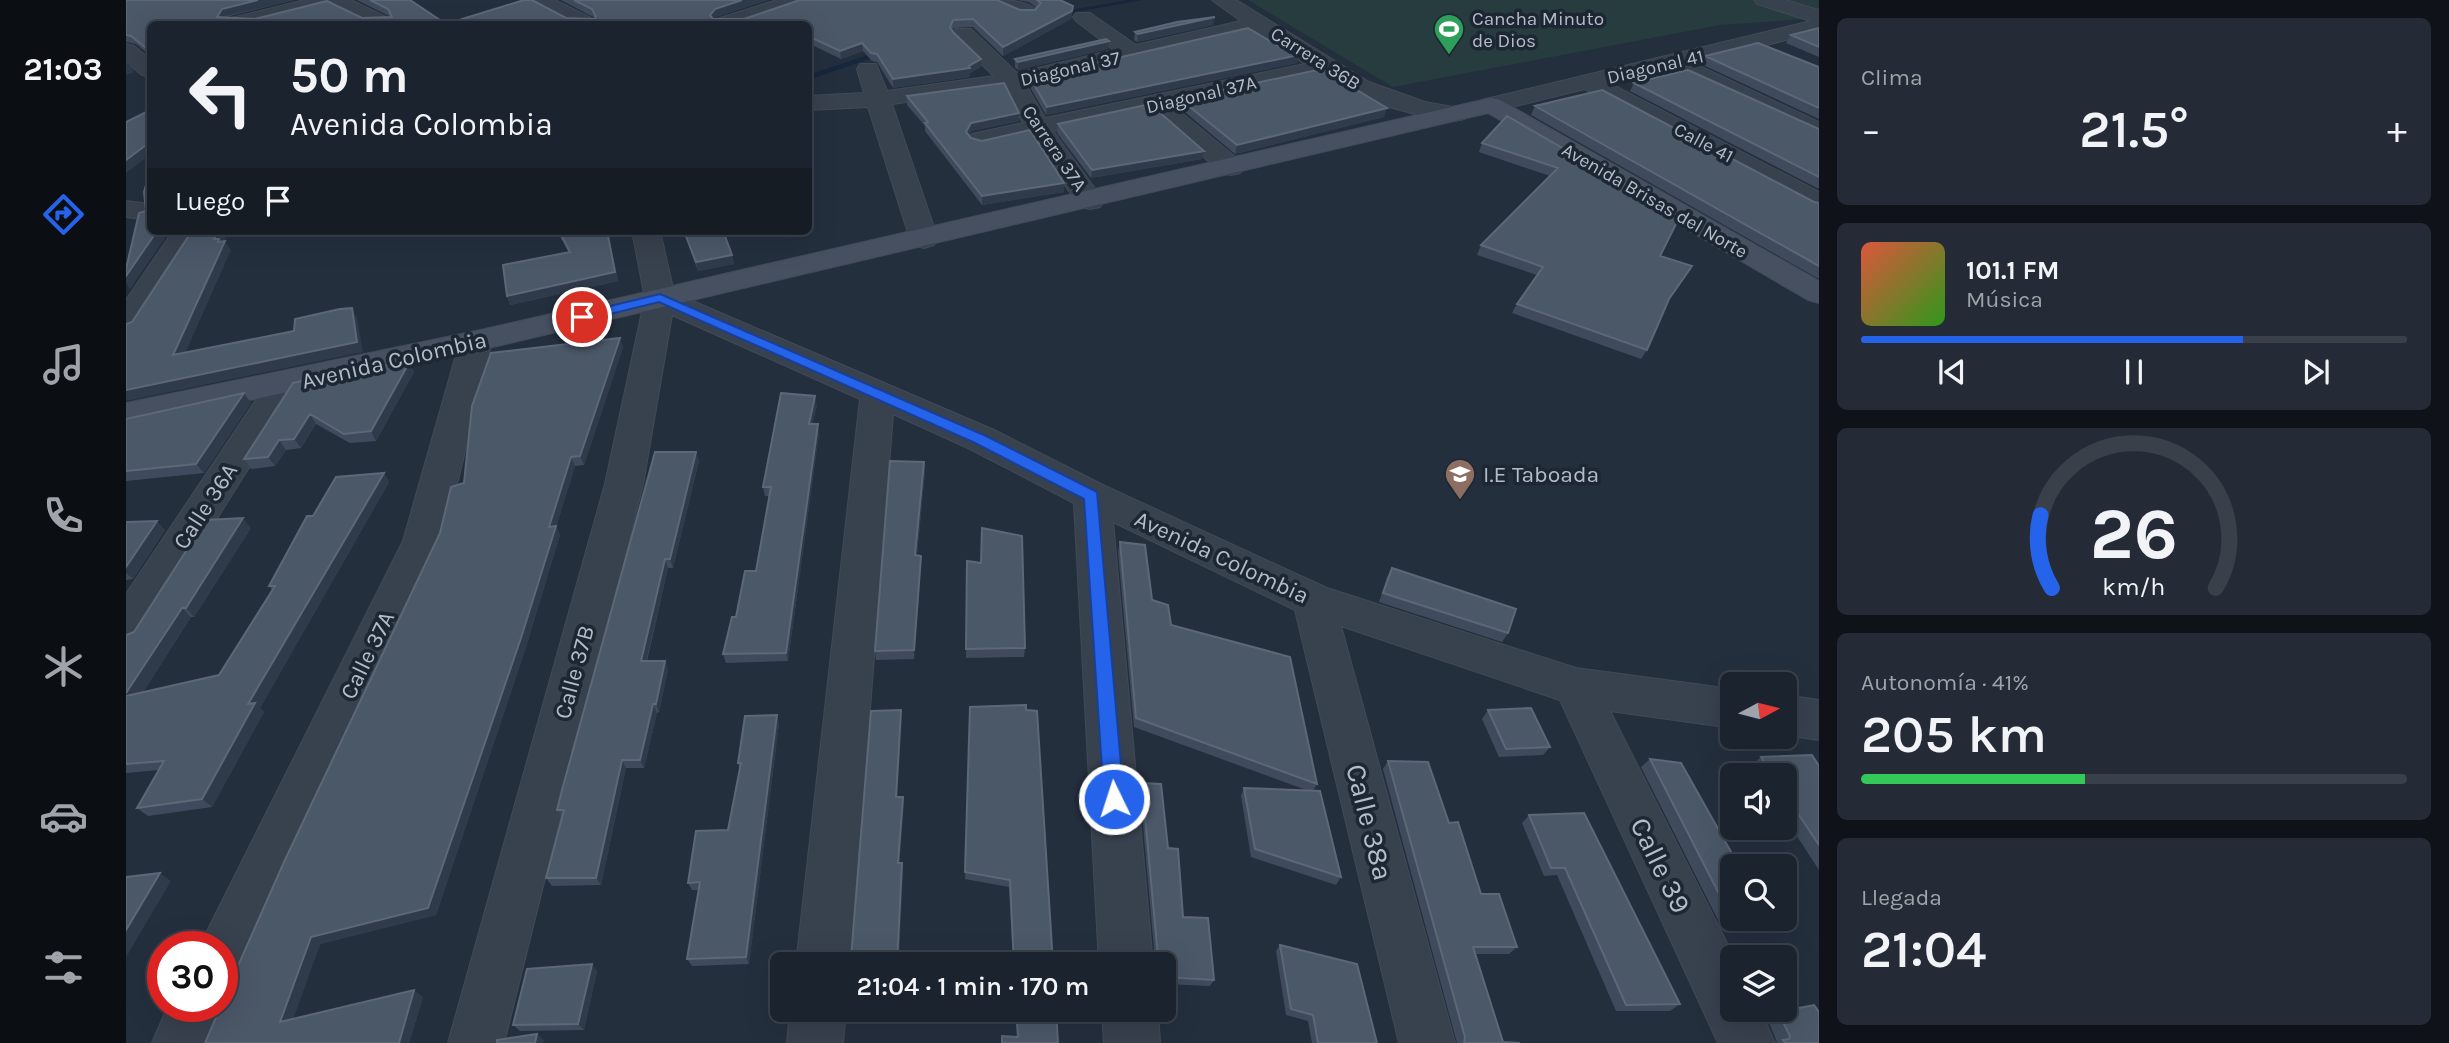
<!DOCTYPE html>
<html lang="es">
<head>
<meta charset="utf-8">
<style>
  :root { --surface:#1b232e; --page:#242b36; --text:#f1f3f6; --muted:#a0a4aa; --line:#39404a; --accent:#2563eb }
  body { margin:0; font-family:Karla,sans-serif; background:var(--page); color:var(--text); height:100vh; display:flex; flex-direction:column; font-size:26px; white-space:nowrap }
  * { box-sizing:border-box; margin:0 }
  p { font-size:23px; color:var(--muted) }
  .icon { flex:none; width:38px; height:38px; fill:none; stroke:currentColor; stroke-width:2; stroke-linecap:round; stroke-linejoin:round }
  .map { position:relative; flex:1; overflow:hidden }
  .details { display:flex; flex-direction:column; gap:18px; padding:18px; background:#0f1319; width:630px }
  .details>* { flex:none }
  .hud { position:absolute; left:21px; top:21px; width:665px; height:214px; border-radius:10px; box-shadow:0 7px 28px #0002,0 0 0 2px var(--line); background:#1b232e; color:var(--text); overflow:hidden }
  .needle { width:46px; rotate:83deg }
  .tools { position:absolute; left:1594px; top:672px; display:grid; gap:14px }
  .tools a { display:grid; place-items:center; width:77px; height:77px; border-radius:10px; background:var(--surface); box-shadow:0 7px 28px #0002,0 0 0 2px var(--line); font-size:35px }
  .speed { position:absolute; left:21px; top:931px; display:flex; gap:14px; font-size:35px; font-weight:700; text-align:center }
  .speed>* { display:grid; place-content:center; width:91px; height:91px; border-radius:50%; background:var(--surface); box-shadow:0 7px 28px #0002,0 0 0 2px var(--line); line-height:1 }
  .speed .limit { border:10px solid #d22; background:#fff; color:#111 }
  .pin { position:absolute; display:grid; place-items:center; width:60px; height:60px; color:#fff; margin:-30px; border:4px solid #fff; border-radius:50%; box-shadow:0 2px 7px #0007 }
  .me { position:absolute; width:77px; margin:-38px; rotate:356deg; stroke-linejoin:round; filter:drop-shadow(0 0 5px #0008) }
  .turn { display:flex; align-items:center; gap:24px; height:147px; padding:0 28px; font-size:32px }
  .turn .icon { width:91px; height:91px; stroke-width:2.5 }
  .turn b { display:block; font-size:49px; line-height:60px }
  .then { display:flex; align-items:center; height:66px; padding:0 28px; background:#0003; gap:14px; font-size:26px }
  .big { font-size:52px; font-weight:600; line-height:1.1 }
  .details .widget { flex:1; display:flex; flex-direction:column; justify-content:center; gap:10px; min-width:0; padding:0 24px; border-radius:10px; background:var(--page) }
  .details .dial { align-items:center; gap:0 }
  .dial svg { height:182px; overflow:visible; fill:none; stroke:var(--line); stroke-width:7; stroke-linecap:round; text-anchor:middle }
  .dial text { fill:var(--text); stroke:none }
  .song { display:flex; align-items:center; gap:21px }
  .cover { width:84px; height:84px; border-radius:10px; background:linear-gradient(135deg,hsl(10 70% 55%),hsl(110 70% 35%)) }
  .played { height:7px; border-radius:4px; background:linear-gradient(90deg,var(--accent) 70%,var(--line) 70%) }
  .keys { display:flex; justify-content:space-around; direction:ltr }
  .heat { display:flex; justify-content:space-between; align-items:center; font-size:38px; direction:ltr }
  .charge { height:10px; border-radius:5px; background:linear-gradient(90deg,#34c759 41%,var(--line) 0) }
  .trip { position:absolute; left:644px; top:952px; width:406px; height:70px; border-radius:10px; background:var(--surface); box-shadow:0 7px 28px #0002,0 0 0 2px var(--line); font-weight:600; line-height:70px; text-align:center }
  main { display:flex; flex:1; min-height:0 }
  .tabs { display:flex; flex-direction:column; width:126px; justify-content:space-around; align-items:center; background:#0b0e12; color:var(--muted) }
  .tabs .icon { width:49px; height:49px }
  .tabs .selected { color:var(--accent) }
  .tabs b { font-size:32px; color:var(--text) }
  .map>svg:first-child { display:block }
  .green { fill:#263c3f }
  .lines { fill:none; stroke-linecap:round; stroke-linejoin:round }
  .stream { fill:#17263c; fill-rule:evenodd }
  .street-casing { stroke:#414a57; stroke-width:2 }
  .secondary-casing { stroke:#414a57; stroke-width:2 }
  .street { fill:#38414e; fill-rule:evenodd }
  .secondary { fill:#465061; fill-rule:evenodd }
  .wall { fill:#3f4b5c }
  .shaded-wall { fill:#2f3b4b }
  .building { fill:#4b5868; stroke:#5c6777; stroke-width:2 }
  .route { fill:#2563eb; stroke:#184099; stroke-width:2 }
  .labels { text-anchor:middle; stroke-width:7; stroke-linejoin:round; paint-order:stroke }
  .far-poi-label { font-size:19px; fill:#b4bcc9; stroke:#1d2633; text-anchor:start }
  .far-street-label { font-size:19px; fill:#b4bcc9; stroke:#1d2633 }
  .street-label { font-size:23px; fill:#b4bcc9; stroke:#1d2633 }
  .poi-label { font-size:23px; fill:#b4bcc9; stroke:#1d2633; text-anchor:start }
  .near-street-label { font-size:28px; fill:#b4bcc9; stroke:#1d2633 }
</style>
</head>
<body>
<main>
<nav class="tabs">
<b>21:03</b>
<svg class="icon selected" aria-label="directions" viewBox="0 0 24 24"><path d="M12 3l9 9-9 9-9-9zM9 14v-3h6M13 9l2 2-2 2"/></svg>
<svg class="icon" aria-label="music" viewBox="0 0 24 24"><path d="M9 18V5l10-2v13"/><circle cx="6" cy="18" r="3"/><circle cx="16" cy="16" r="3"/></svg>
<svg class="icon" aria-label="phone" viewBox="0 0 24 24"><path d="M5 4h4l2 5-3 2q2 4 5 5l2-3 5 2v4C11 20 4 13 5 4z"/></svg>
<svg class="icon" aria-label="climate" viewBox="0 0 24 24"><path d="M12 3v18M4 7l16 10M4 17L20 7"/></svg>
<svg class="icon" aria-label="car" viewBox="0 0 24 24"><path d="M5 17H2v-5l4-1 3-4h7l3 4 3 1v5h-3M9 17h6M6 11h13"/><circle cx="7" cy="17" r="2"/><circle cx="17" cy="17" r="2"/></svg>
<svg class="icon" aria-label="filters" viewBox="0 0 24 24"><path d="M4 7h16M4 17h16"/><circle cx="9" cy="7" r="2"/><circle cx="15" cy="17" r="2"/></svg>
</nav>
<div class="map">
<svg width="1693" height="1043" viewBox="0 0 1693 1043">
  <rect width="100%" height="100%" fill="#242f3e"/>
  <path class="green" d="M1122,0H1693V18L1594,25L1267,87Z"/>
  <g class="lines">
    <path class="stream" d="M1002,0H1017L931,15L928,13Z
      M754,51L761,53L682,80V75Z"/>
    <g class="street-casing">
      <path id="street" d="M179,0H225L264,19L267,24H241L205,6L132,24H98L101,19Z
        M404,0H429L467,19L470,24H444L407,4Z
        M651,0H681L678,4L618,24H588L591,19Z
        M865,0C881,0 901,0 912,11L909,15H895L868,4Z
        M1086,0H1110L1243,82L1299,102L1338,109L1341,114L1338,119L1329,121L1296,116L1256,105L1195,74L1047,106L1114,161L1118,167L1114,173L1105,175L1096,173L1024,110L927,131L978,201L974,207L964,209L954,207L905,136L855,147L846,144L842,139L846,134L897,123L879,89L766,104L812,239L808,245L798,248L788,245L784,239L742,107L682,110V96L738,93L731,69L734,64H750L761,91L868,76L829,39L826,34L829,29H845L891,73L988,50L950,21L947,17L950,13H964L1010,45L1115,21ZM1129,31L1179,64L919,118L900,85Z
        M1628,0H1659L1693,10V32L1567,63L1693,122V138L1543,69L1483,83L1693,192V211L1683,209L1459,89L1365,112L1356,110L1353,105L1356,100L1685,21L1631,4Z
        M0,44L8,46L24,59V77L16,75L0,62Z
        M0,201L24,204V220L0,217Z
        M47,231H75L11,330L0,333V300Z
        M506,231H534L548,293L868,430L979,486L1201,588L1450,668L1606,689V728L1484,711L1608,957L1606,1010H1634L1649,1043H1592L1434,700L1215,626L1329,1043H1273L1169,610L987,522L1027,964H973L948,503L842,448L767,414L724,964H670L734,399L546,315L517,484L378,1043H322L479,484L519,298Z
        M350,331L361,334L366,341L317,541L115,974L96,982V947H73L277,541L334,341L339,334Z
        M158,373L170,376L175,384L15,640L0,645V594L146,376Z
        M1659,695L1693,700V740L1659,735Z
        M96,1000L99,1006L83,1043H26L42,1006H96Z
        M664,1010H720L717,1043H661Z
        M976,1010H1032L1034,1043H978Z"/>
    </g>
    <g class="secondary-casing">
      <path id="secondary" d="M1365,98L1374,100L1693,281V303L1682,300L1362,113L350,351L0,427V403L350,331Z"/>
    </g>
    <use href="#street" class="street"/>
    <use href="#secondary" class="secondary"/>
  </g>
  <path class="wall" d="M0,0H168L100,17L129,19L236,18L265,17L231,0H284L320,24L469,18L435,0H642L590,17L589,19L909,10L911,8L903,2L891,0H934L947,6L945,19L877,56L847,27L827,28L826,31L855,59V67L844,73V77L767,88L751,62L746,61L737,51L715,59L682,43V24H24L21,53L10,44L0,42Z
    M1087,25L1011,42L1008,40L1009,32Z
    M1693,28V57L1660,43L1665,35Z
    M982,49L892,70L889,67V59Z
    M1579,56L1693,67V119L1575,64Z
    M1171,63L920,115L904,87V78Z
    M1508,83L1693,129V189L1504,91Z
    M781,96L893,121L845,131L843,135L845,138L938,192L856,205L799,131V126L781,105Z
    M1054,99L1258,117L1109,154L1053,107Z
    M1409,106L1693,203V279L1405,115Z
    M1381,116L1534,256L1560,276L1542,301L1521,350L1515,359L1386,313L1391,304L1411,275L1351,255L1355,245L1424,176L1353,152L1356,143Z
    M932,124L1076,159L965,178L931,133Z
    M431,231H482L492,281L384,305L381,296L443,253Z
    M557,231H597L606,255L608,264L572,271Z
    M497,347L458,465L449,466L430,527L434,535L400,647L310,915L194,944L167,1019L297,997L283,1043H79L338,483Z
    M283,363L288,372L250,441L224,443L190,424L175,448L160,450L149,466L125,469L118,459L167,383Z
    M118,393L125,403L78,473L0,481V419Z
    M691,405L686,424L693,433L662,661L600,663L597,654L610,617L630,571L643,496H639L637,487Z
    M570,452L573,461L547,568H542L521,661H539L542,670L533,712L531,713L518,768H500L475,885L426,886L420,878L436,817L431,810Z
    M798,462L799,471L791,555L795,565L788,659L750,660L749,651Z
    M258,473L263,482L134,708L138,712L86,807L22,816L11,808L33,770L0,773V635L8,632L125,528L68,617H65L17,692L93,675L146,590L143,586L187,516Z
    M0,522L39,530L7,579L0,580Z
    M994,542L1026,600L1045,625L1191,784L1187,791L1215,877L1210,885L1125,857L1115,796L1118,788L1183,791L1008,727L992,552Z
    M841,561L899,648L898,657L840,658Z
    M1266,568L1382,633L1376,642L1253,602L1261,577Z
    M844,707L927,964H887L883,887L839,879Z
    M1362,710L1424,747L1417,755L1373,757L1356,719Z
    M653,723L623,964L566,966L561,959L572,890H566L562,883L602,830L614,769L612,763Z
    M1635,757L1693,766V870L1659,818V775H1631L1625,766Z
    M1524,759L1645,924L1634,931L1598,932L1515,767Z
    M1262,761L1323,823L1355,894L1391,947L1383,954H1349L1377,1042L1394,1043H1331L1257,769Z
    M1016,783L1042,848L1057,917L1088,980L1084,986L1038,984V964H1013L1014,960H1029L1014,791Z
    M1403,815L1554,1004L1544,1011H1490L1431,875L1418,876L1396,823Z
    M1154,945L1251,1043H1186L1182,1021L1160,1015L1150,951Z
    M471,971L458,1030L394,1031L387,1025Z
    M1652,1012L1693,1043H1650L1651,1042L1641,1018Z"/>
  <path class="shaded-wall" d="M132,0H168L100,16L95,24L91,17L96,9Z
    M616,0H642L590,17L586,23L584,15L589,9Z
    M947,6L945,19L877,56V47Z
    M1089,17L1087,25L1011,42L1012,34Z
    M983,41L982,49L892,70V62Z
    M736,43L737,51L715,59L714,51Z
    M1173,55L1171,63L920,115L921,107Z
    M855,59V67L844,73V77L767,88V79L843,66Z
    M3,64L8,72L0,75V65Z
    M1261,108L1258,117L1109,154L1111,145Z
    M893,113V121L845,131L840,141V132L845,123Z
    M24,142V155L0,173V160Z
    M1078,151L1076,159L965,178L966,170Z
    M938,183V192L856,205V196Z
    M31,231H44L4,289L0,283V276Z
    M93,231H103L97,244L99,241L105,250L54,365L47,355L88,239Z
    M481,231L492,281L384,305L381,296Z
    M606,255L608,264L572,271L570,262Z
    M226,308L231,318L237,352L0,401V390L231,342Z
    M494,338L497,347L458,465L454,456Z
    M283,363L288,372L250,441L245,431Z
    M118,393L125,403L78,473L70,464Z
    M689,396L691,405L684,433L683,424Z
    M184,414L190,424L175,448L168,439Z
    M692,424L693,433L662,661L660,653Z
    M153,440L160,450L149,466L142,457Z
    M570,452L573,461L547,568L544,559Z
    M445,457L449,466L430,527L434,535L400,647L310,915L194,944L164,1028L154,1022L185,937L423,527Z
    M798,462L799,471L790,564L789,555Z
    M258,473L263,482L134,708L138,712L86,807L76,799L122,704Z
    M117,518L125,528L68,617L60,608Z
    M31,521L39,530L7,579L0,573V567Z
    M795,556V565L788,659V650Z
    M539,559L542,568L518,670L515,661Z
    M56,608L65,617L8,705L0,698V693Z
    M539,661L542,670L533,712L530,704Z
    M527,704L531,713L518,768L514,760Z
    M775,710L776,718L771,805L770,797Z
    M651,715L653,723L623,964L620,957Z
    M496,760L500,768L475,885L470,878Z
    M777,797L778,805L773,870L772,863Z
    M776,863L777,871L773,964H771Z
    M34,873L45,881L0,957V930Z
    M466,964L471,971L458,1030L452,1024Z
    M288,990L297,997L283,1043H273Z
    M411,1034L418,1040L417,1043H409Z"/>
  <path class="building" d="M0,0H132L96,9L91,17L129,19L201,1L236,18L266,17L262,9L244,0H284L320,24L398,0H406L440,18L468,19L470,17L466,9L448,0H616L589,9L584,15L587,19H618L674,0H871L894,10H909L915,3L911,0H934L947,6L946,11L877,47L847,19L827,20L824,27L827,32L855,59L843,66L844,68L767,79L751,54L745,53L736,43L714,51L682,36V24H180L178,23L172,24H125V23L119,24H24V57L22,58L21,49L5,36L0,35Z
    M1089,17L1012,34L1009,32L1051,22Z
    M1122,28L1154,47L1173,55L921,107L904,78Z
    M1693,28V47L1665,35Z
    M980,39L983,41L892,62L889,59Z
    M1632,43L1693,67V108L1579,56Z
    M1196,69L1261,108L1111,145L1054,99Z
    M1562,70L1693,129V177L1508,83Z
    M878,83L893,113L845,123L840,132L845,138L856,141L904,130L938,183L856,196L799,123L802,122L781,96Z
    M1476,90L1688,202L1693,203V266L1409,106Z
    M1024,104L1078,151L966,170L932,124Z
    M24,110V142L0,160V122Z
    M1381,116L1554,216L1534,256L1566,266L1543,299L1521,350L1391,304L1417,267L1355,245L1432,168L1356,143Z
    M24,172V231H31L0,276V269L13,213L20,211L18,192L23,174Z
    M66,231H93L88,239H93L92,242L99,241L47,355L168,331L169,319L214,309L226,308L231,342L0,390V324L6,322Z
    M433,231H481L489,272L381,296L377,265L444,252Z
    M558,231H597L606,255L570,262Z
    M494,338L454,456L445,457L423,527L430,526L395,638L302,908L185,937L154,1022L288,990L273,1043H79L95,1006H96V1002L158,862L314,533L325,487L338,483L346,406L365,353Z
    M283,363L245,431L218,434L184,414L168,439L153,440L142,457L118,459L167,383L236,368Z
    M118,393L70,464L0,471V419Z
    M655,393L689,396L683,424H692L660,653L597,654L606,617H610L619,571H630L645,487H637Z
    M529,452H570L544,559H539L515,661H539L530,704H527L514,760H496L470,878H420L438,810H431L436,790Z
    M764,461L798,462L789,555L795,556L788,650L749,651Z
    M258,473L122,704L129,703L76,799L11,808L38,761L0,764V696L93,675L149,586H143L181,516H187L210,477Z
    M117,518L60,608H56L0,693V635L8,632L80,520Z
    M31,521L0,567V522Z
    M856,528L896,536L899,648L840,649L841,561L855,563Z
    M994,542L1019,545L1026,600L1042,605L1045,625L1164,657L1191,784L1010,718Z
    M1266,568L1390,609L1382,633L1257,593Z
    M900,705V710L911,711L927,964H888L884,880L839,872L844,707Z
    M1405,708L1424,747L1380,749L1362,710Z
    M775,710L770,797H777L772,863H776L771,964H710V960L725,958L745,711Z
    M651,715L620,957L561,959L574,882L562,883L570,831L602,830L615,763H612L619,716Z
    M1686,755L1693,766V845L1659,794V775H1646L1635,757Z
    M1524,759L1555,763L1613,866H1606V919H1642L1645,924L1609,925Z
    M1262,761L1302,762L1323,823L1332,822L1355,894H1373L1391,947H1347L1377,1042L1394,1043H1338L1339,1037Z
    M1016,783L1035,784L1042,848L1052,849L1057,917L1082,918L1088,980L1038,977V964H1015L1014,960H1030L1032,957Z
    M1118,788L1194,791L1215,877L1129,849Z
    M1458,813L1554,1004L1500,1005L1439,868H1425L1403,815Z
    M34,873L0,930V877Z
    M1154,945L1231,964L1251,1043H1192L1187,1015L1165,1009Z
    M466,964L452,1024L387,1025L401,969Z
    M1688,1005L1693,1012V1043H1659L1657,1040L1663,1039L1664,1036L1652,1012Z
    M890,1010H930L932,1043H876V1036L892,1037Z
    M411,1034L409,1043H371V1040Z"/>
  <path class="route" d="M534,294L860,436L971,492L998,799L995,806L988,808L981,806L978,799L958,499L849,443L533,302L456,321L449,317L451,314Z"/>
  <defs>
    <g id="stadium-pin" transform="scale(1.575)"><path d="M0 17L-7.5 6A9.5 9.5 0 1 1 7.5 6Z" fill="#2e9e5b" stroke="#1d2633"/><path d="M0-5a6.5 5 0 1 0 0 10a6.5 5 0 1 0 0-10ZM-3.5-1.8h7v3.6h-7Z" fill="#fff"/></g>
    <g id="school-pin" transform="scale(1.575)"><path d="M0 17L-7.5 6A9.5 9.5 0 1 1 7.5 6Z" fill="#8d6e63" stroke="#1d2633"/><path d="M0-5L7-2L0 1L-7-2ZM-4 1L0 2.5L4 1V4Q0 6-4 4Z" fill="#fff"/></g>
  </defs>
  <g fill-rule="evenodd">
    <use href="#stadium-pin" x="1323" y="29"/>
    <use href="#school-pin" x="1334" y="474"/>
  </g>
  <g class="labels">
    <g class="far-poi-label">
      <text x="1346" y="25">Cancha Minuto<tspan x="1346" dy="22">de Dios</tspan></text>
    </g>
    <g class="far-street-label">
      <text transform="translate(1190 58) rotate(32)" y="7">Carrera 36B</text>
      <text transform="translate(1529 66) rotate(-13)" y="7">Diagonal 41</text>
      <text transform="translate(944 68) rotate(-13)" y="7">Diagonal 37</text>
      <text transform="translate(1075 94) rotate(-13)" y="7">Diagonal 37A</text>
      <text transform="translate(1578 142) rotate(28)" y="7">Calle 41</text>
      <text transform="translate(929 148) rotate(56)" y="7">Carrera 37A</text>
      <text transform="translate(1529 200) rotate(30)" y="7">Avenida Brisas del Norte</text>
    </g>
    <g class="street-label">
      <text transform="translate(268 360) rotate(-13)" y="8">Avenida Colombia</text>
      <text transform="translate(79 506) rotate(-57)" y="8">Calle 36A</text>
      <text transform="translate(1096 557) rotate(25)" y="8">Avenida Colombia</text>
      <text transform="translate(241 655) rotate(-64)" y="8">Calle 37A</text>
      <text transform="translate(448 672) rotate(-75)" y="8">Calle 37B</text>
    </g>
    <g class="poi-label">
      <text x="1357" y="482">I.E Taboada</text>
    </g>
    <g class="near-street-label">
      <text transform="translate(1244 822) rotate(76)" y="10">Calle 38a</text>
      <text transform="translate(1535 865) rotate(64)" y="10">Calle 39</text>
    </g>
  </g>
</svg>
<div class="tools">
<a><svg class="needle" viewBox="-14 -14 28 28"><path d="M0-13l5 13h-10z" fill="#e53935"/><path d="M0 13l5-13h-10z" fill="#a0a4aa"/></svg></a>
<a><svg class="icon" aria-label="sound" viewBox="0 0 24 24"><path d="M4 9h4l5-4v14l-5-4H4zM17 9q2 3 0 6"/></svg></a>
<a><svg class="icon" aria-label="search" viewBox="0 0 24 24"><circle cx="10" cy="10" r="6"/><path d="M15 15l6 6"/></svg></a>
<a><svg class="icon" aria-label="layers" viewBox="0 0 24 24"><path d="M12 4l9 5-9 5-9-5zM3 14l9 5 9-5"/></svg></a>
</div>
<div class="speed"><div class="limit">30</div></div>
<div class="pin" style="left:456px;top:317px;background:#d93025"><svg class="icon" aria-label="arrive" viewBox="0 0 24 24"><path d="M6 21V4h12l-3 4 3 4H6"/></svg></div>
<svg class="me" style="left:988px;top:799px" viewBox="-20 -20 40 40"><circle r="17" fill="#2563eb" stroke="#fff" stroke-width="3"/><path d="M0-11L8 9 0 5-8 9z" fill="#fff"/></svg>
<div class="trip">21:04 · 1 min · 170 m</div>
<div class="hud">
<div class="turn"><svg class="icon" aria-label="left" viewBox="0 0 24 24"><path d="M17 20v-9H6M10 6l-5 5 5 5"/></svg><div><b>50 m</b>Avenida Colombia</div></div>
<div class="then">Luego<svg class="icon" aria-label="arrive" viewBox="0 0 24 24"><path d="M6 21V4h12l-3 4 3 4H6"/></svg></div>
</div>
</div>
<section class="details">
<div class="widget"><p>Clima</p>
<div class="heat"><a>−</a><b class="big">21.5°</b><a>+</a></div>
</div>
<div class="widget">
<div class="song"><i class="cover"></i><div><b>101.1 FM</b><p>Música</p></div></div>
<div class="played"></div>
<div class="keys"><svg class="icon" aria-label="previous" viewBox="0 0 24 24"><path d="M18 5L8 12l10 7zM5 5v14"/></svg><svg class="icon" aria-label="pause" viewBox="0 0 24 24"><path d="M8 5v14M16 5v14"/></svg><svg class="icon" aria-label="next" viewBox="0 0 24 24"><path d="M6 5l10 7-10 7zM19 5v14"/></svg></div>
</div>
<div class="widget dial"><svg viewBox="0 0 100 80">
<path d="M14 69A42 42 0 1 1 86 69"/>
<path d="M14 69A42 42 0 0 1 9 37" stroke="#2563eb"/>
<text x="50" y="56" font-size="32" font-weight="700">26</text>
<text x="50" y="72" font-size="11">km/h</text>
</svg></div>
<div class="widget"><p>Autonomía · 41%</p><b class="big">205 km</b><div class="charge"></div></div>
<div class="widget"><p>Llegada</p><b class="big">21:04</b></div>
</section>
</main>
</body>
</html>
